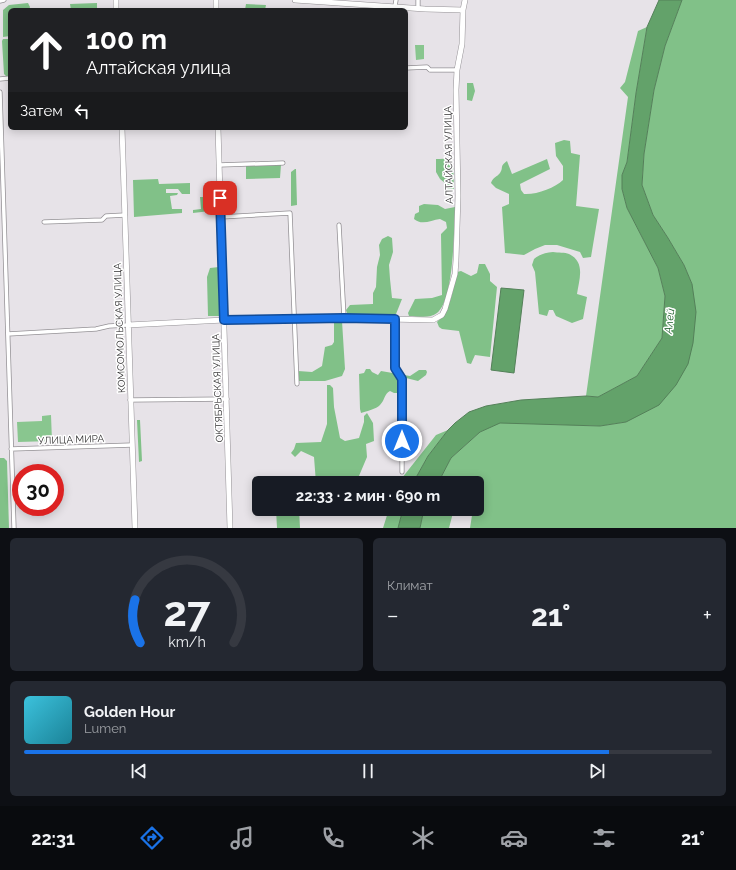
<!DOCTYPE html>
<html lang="ru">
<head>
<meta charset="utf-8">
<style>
  :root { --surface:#171b24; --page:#242831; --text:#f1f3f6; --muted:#9ea1a6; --line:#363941; --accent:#1a73e8 }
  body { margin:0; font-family:Raleway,sans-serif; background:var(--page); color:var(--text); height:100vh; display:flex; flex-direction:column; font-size:15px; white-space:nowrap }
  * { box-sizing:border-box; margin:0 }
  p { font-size:13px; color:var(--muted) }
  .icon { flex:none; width:22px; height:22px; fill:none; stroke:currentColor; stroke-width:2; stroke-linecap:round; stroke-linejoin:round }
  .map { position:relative; height:528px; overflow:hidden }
  .panel { display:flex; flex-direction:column; gap:10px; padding:10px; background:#0d0f14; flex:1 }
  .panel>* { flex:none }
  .top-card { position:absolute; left:8px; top:8px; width:400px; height:122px; border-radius:6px; box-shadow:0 2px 10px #0003; background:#202124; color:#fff; overflow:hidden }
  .speed { position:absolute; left:12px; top:464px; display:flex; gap:8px; font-size:20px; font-weight:700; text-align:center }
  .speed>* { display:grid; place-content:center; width:52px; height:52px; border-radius:50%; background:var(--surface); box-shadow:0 2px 10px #0003; line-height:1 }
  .speed .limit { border:6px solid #d22; background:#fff; color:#111 }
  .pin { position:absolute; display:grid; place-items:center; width:34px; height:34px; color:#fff; margin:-17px; border-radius:8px; box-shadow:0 2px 6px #0006 }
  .me { position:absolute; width:44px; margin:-22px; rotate:0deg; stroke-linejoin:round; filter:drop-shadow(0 0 3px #0008) }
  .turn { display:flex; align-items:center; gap:14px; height:84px; padding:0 12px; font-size:18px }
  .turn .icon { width:52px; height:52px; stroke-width:2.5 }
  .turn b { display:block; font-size:28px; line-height:34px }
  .then { display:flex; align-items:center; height:38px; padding:0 12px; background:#0003; gap:8px; font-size:15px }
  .big { font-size:30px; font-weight:700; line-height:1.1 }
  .panel .tile { flex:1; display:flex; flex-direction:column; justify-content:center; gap:6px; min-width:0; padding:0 14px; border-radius:6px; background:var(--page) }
  .panel .dial { align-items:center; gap:0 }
  .dial svg { height:104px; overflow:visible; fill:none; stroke:var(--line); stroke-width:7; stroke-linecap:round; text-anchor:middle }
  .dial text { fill:var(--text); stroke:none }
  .song { display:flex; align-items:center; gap:12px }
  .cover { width:48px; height:48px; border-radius:6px; background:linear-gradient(135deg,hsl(190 70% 55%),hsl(190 70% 35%)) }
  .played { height:4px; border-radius:2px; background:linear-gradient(90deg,var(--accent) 85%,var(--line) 85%) }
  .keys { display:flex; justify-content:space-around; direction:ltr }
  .heat { display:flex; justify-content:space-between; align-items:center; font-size:22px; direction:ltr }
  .panel .tiles { flex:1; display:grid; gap:10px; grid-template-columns:1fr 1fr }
  .tile:last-child { grid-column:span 2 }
  .trip { position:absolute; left:252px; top:476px; width:232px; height:40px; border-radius:6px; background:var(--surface); box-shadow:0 2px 10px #0003; font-weight:700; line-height:40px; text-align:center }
  .menu { display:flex; height:64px; justify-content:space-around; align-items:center; background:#090b0e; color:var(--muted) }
  .menu .icon { width:28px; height:28px }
  .menu .on { color:var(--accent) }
  .menu b { font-size:18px; color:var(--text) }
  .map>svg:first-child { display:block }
  .green { fill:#89c68f }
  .forest { fill:#81c188 }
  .water { fill:#63a26a; stroke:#548059 }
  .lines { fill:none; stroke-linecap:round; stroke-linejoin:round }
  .street-casing { stroke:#949195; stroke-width:5 }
  .secondary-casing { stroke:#949195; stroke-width:6 }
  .street { stroke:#fff; stroke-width:3.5 }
  .secondary { stroke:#fff; stroke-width:5 }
  .route-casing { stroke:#114b97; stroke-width:10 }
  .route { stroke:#1a73e8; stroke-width:7 }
  .labels { text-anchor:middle; stroke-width:3; stroke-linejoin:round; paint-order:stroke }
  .street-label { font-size:10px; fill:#323132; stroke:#fff }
  .water-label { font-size:11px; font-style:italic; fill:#1c5f2a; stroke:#fff }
</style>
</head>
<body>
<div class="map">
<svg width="736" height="528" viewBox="0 0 736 528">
  <rect width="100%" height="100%" fill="#e7e3e8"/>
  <path class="green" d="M415,45H424V59L416,60Z
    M51,415L52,441L18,442L17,422L42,421V416Z"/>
  <path class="forest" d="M682,0H736V528H470L473,509H477V483H438L451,458L480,432L500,422L600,426L626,422L692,284L684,265L668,238L653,215L642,185L644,154L654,90L665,46Z
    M28,3L30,7L29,10H10V36L3,37V10L9,5Z
    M97,3V10H71L70,4Z
    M246,4L266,5L265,10H245Z
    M647,27L636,93L627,162L622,175V189L627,208L658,268L665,296L662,338L637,376L598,397L586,396L628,97L620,88L625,82L638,31Z
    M3,39H10V77H7L4,74L2,41Z
    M467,83H473L475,91L472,101L467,100Z
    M564,140L570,141L571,153L580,155L576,206L599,209L591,257L583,258L580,252L557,245H545L535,249L524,255L505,253L502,207L509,204V194L496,188L491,183C493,177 497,177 500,173C504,167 499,167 507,161L512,174L547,159L550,169L520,184L521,190L524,194C536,195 555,188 563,180V166L556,156L555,143Z
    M436,159C443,159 450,157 453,164L454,189H446L445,183L440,179L436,172Z
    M281,165L280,178L246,179V166Z
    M295,169H296L297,205L291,206V172Z
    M158,179L159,184L190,183V194H182L178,189H166V193H178L177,195L170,196L172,209H182V213L134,217L133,180Z
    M200,197H206L207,199H210V211L193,213V210L201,209Z
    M424,204L438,205L445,209L455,207C454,230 454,300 437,313C430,319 417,316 409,316L408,313L415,299L432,298L442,295L441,234L447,228L446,222L440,219C431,220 422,226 414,219L415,214L419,212V206Z
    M388,236L392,238L393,252L389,265L390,279L392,298L402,299L396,314L392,315L348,316L346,310L350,305L373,304V293L376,287L377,267L380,255L379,245L382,239Z
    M553,252C558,253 565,252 569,254C586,262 579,280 577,294L587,297L583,319L572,323L556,316L553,310H549L547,316L539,314L535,272L532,265L534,259C540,254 545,253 553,252Z
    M479,264H485L490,274V281L497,287L490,357L475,355L471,364L467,363L459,331L442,329L439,327L437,322C442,317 447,311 449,304C453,294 454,283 457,272L461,271L471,276L477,273Z
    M219,267L221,316H208L207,277L210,268Z
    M334,321H342L345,369L342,376L325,381H299L298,371L312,372L322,366L325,347L332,345L334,342Z
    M366,369H370L372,372L378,375L381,371L410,376L419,370H426L427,372L426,375L418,381L406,378L399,379V389L398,393H394L390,391C384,394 385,400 380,405C376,409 367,411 361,413L360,409L359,374L364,373Z
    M327,385H330L333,388L334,407L340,438L345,441L359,438L364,422V416L367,413L373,423L374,441L366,444L367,457L356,483H316L314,457L301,451L295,457L291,453L294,449L296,443L321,442L327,424Z
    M137,420H140L142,461L139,462Z
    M448,430L428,456L413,483H398L436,435Z
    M0,458H4L7,461L9,528H0Z
    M276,509H299L300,528H277Z
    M389,509H403L398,528H383Z
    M424,509H454L449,528H420Z"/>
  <path class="water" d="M659,0H682L665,46L654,90L644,154L642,185L653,215L668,238L684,265L692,284L696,312L693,343L688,364L676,385L659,405L626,422L600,426L500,423L480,432L451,458L438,483H413L428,456L448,430L455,423L469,412L486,406L521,400L586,396L598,397L637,376L662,338L665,296L658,268L627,208L622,189V175L627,162L636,93L647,27Z
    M501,288L524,290L514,373L491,370Z
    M403,509H424L420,528H398Z"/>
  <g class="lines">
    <g class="street-casing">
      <path id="street" d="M0,1L4,0
        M395,6L396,0
        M418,8V0
        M406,68L427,67L430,70H457
        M0,79L10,78
        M0,92L14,528
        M219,165L283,163
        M221,217L290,213L297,384
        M44,222L102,220L106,216L125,215
        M339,225L344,318
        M395,319V368L402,379V472
        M8,334L96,329L109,326L128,325
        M130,400L227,399
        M11,449L132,445"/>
    </g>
    <g class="secondary-casing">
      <path id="secondary" d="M116,0V10
        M216,0V10
        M295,0L425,9L463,10
        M122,128L135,528
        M218,128L230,528
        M128,325L224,320L344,318L433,320L442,315L445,309L455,274L456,260L458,196L456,90L457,70L462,44L463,10L465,0"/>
    </g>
    <use href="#street" class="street"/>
    <use href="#secondary" class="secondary"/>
  </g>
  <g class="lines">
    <g class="route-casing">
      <path id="route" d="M220,198L224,320L344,318L395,319V368L402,379V441"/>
    </g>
    <use href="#route" class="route"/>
  </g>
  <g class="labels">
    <g class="street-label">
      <text transform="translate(448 155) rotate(-91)" y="4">АЛТАЙСКАЯ УЛИЦА</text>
      <text transform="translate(119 328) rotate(-92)" y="4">КОМСОМОЛЬСКАЯ УЛИЦА</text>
      <text transform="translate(217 388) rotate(-92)" y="4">ОКТЯБРЬСКАЯ УЛИЦА</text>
      <text transform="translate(71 439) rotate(-2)" y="4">УЛИЦА МИРА</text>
    </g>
    <g class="water-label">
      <text transform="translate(669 321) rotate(-84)" y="4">Алей</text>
    </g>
  </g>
</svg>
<div class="speed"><div class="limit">30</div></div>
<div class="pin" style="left:220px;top:198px;background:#d93025"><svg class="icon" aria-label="arrive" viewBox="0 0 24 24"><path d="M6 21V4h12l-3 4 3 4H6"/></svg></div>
<svg class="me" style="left:402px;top:441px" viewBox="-20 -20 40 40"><circle r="17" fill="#1a73e8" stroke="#fff" stroke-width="3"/><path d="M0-11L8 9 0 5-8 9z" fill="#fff"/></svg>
<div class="trip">22:33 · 2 мин · 690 m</div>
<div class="top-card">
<div class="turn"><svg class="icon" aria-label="ahead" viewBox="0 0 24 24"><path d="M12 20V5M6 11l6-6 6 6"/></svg><div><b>100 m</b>Алтайская улица</div></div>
<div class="then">Затем<svg class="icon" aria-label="left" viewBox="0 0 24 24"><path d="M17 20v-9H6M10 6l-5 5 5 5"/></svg></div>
</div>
</div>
<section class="panel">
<div class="tiles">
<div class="tile dial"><svg viewBox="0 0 100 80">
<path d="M14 69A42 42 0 1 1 86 69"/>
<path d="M14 69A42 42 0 0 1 10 36" stroke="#1a73e8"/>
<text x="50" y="56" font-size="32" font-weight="700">27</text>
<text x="50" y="72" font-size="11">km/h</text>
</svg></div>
<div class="tile"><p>Климат</p>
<div class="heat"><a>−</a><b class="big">21°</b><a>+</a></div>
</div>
<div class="tile">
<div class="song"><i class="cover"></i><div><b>Golden Hour</b><p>Lumen</p></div></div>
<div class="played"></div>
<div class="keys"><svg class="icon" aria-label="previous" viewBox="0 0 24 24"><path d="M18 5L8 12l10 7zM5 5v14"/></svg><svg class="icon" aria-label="pause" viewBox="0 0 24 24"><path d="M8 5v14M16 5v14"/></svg><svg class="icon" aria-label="next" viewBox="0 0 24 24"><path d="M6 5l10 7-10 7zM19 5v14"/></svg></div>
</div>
</div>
</section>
<nav class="menu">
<b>22:31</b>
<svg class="icon on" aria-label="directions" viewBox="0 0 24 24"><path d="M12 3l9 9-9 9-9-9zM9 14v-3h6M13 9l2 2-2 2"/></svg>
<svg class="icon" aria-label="music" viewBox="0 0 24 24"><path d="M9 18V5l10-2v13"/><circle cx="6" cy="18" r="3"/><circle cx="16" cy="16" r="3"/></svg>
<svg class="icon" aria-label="phone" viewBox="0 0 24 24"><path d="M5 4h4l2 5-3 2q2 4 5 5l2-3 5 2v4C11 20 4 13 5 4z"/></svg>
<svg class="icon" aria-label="climate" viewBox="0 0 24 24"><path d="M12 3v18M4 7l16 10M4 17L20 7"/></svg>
<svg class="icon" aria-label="car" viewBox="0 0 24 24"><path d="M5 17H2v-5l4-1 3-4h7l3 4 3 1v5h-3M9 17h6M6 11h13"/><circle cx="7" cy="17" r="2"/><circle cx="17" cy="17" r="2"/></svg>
<svg class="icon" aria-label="filters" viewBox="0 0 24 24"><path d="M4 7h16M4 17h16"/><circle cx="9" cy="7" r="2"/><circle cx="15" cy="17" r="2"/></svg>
<b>21°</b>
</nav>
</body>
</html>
